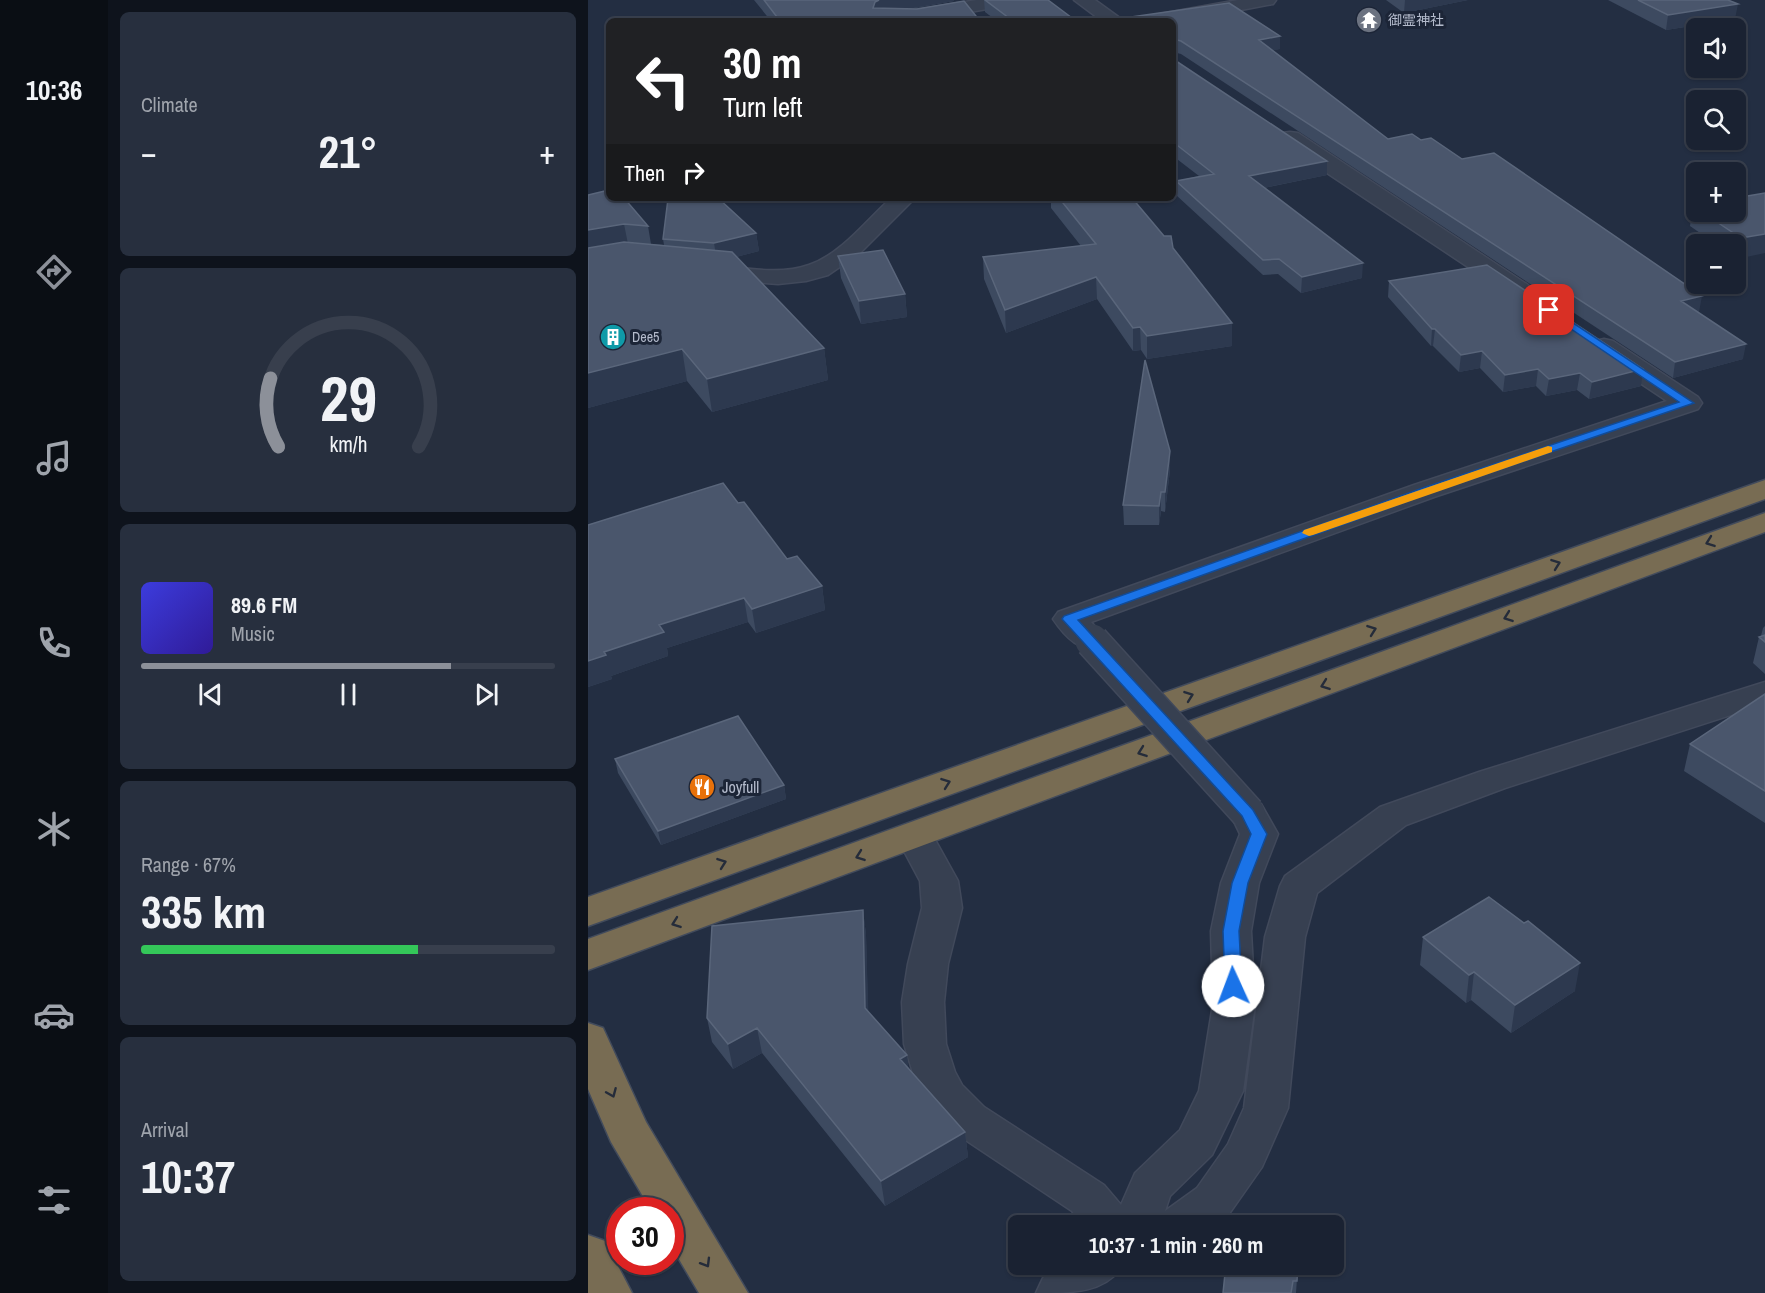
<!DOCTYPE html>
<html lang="en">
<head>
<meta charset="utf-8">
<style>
  :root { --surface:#1a2232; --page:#272f3e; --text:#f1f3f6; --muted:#9fa4ac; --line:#383f4d; --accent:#8c9099 }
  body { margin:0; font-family:"Archivo Narrow","Noto Sans JP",sans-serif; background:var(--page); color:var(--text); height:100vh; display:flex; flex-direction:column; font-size:22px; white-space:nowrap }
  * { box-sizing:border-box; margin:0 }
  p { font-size:20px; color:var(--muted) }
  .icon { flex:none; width:33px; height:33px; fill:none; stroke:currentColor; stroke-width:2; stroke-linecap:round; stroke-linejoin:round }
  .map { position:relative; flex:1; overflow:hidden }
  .side { display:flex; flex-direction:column; gap:12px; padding:12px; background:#0e131c; width:480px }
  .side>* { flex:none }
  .top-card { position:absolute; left:18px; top:18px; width:570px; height:183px; border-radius:9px; box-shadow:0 2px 4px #0004,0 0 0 2px var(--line); background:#202124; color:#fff; overflow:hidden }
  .buttons { position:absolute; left:1098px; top:18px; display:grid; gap:12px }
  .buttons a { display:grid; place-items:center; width:60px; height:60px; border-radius:9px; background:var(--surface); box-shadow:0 2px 4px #0004,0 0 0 2px var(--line); font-size:30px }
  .speed { position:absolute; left:18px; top:1197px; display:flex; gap:12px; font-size:30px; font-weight:700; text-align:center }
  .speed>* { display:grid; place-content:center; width:78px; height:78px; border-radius:50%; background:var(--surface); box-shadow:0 2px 4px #0004,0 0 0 2px var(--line); line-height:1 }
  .speed .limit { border:9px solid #d22; background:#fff; color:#111 }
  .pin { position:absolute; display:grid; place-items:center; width:51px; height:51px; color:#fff; margin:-26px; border-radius:12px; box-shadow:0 3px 9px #0006 }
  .me { position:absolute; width:66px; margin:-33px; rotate:358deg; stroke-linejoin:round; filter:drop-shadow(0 0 4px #0008) }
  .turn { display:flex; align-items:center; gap:21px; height:126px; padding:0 18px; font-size:27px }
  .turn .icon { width:78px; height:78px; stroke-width:2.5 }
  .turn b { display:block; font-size:42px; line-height:51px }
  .then { display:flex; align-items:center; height:57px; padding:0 18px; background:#0003; gap:12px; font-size:22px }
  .big { font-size:45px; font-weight:700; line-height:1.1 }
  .side .tile { flex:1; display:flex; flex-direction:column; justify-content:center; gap:9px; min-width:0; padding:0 21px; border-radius:9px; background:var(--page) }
  .side .dial { align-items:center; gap:0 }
  .dial svg { height:156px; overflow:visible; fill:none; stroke:var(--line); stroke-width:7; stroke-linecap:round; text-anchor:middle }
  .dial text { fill:var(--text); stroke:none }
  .song { display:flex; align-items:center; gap:18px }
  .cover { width:72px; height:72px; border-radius:9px; background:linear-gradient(135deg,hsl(240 70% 55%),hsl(250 70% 35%)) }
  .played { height:6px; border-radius:3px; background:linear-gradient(90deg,var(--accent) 75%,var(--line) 75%) }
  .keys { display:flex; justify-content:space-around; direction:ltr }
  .heat { display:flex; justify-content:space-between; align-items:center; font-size:33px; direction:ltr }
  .charge { height:9px; border-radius:4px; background:linear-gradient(90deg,#34c759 67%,var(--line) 0) }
  .trip { position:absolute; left:420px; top:1215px; width:336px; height:60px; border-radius:9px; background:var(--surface); box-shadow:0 2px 4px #0004,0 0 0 2px var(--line); font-weight:700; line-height:60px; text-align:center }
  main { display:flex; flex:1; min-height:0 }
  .menu { display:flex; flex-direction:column; width:108px; justify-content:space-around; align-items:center; background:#0a0e14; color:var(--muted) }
  .menu .icon { width:42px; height:42px }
  .menu .on { color:var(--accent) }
  .menu b { font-size:27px; color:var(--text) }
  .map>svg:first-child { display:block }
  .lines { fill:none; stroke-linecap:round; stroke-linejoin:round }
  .street-casing { stroke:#41495b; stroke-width:3 }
  .highway-casing { stroke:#424b5c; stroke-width:3 }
  .street { fill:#374051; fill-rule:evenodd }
  .highway { fill:#786c53; fill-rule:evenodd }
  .street-bridge-casing { stroke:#41495b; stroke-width:36; stroke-linecap:butt }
  .street-bridge { stroke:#374051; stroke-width:33 }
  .wall { fill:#3d4a60 }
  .shaded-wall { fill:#2d394f }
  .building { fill:#4a566c; stroke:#5a667b; stroke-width:1.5 }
  .oneway { stroke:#252c3a }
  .route { fill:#1a73e8; stroke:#114b97; stroke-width:1.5 }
  .slow { fill:#f59e0b }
  .labels { text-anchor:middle; stroke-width:6; stroke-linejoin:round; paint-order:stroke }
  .far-poi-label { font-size:14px; fill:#b4bbcc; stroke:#1c2537; text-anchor:start }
  .poi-label { font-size:16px; fill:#b4bbcc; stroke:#1c2537; text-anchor:start }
</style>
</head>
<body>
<main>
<nav class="menu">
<b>10:36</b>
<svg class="icon on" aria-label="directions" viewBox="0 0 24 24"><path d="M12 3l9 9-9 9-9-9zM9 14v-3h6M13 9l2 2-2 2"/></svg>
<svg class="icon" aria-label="music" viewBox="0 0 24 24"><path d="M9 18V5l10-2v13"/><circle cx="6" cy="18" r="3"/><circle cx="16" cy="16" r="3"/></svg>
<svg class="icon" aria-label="phone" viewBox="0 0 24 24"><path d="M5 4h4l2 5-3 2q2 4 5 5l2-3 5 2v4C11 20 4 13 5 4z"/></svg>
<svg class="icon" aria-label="climate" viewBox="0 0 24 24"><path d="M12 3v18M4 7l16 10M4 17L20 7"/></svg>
<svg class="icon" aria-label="car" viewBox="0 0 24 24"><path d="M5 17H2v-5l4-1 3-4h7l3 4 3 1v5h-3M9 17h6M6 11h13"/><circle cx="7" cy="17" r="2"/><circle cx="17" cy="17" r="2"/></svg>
<svg class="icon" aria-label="filters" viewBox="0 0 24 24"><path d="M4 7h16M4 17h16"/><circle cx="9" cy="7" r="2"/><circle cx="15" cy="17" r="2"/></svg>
</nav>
<section class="side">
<div class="tile"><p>Climate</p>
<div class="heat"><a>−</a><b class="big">21°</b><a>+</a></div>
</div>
<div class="tile dial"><svg viewBox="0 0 100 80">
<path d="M14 69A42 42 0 1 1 86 69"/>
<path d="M14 69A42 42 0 0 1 10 34" stroke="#8c9099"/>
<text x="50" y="56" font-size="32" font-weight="700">29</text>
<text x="50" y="72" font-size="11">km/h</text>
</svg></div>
<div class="tile">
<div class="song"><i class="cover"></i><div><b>89.6 FM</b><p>Music</p></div></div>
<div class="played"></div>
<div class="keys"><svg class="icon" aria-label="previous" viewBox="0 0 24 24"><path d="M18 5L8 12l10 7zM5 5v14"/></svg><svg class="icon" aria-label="pause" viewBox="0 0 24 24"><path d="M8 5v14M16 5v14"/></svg><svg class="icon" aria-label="next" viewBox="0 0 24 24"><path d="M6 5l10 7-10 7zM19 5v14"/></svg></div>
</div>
<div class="tile"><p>Range · 67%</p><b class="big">335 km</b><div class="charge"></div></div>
<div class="tile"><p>Arrival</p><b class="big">10:37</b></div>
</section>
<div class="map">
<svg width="1177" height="1293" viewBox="0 0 1177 1293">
  <rect width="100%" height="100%" fill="#232e42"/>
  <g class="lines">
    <g class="street-casing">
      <path id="street" d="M389,0H431L428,4L422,5L330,21H288L290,17L297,15Z
        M486,0H507L536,21H514Z
        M650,0H688L685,4L679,5L585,23V21H558L560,17L567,15Z
        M702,132L710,133L940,285L943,290L940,295L931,297L922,295L694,143L691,138L694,133Z
        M303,198H327L272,253L240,275L218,281L190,284L120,278L111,276L108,271L111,266L120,264C152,267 190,276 221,265C253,254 278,221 303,198Z
        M1016,339L1025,341L1110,397L1114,403L1110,409L846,497L503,622L520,641L516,648C493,654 477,637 465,619L470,612L826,485L1079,401L1007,353L1003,347L1007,341Z
        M1177,682V704L917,788L818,825L729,893L717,937L700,1108L674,1167L641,1214L626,1226H495L484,1211L364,1131L344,1109L325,1073L316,1044L314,1002L320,964L334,908L332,881L308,836L314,827L327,823L340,827L370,881L374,908L360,964L356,1002L358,1044L367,1072L374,1085L396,1107L516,1185L533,1205L547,1173L592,1130L611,1091L625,1004L623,931L633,883L652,834L642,813L647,804L660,801L673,804L690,834L671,883L663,931L667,1004L655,1091L624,1155L582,1196L577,1211L609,1188L640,1144L656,1108L677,937L692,886L697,876L792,807L891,772Z
        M475,1264H536C518,1293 485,1293 448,1293L455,1278Z"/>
    </g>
    <g class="highway-casing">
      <path id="highway" d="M1177,480V499L0,926V897Z
        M1177,513V532L0,970V939Z
        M0,1023L15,1028L58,1122L160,1293H111L82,1244V1210H63L23,1142L0,1089Z
        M0,1235L17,1241L44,1293H0Z"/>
    </g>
    <use href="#street" class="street"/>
    <use href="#highway" class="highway"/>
    <g class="street-bridge-casing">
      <path id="street-bridge" d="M504,641L660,813"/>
    </g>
    <use href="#street-bridge" class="street-bridge"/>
  </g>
  <path class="wall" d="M166,0H366V1L322,9L392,21H183Z
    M396,0H460L488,21H409L397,12Z
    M798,0H880L816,13Z
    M1020,0H1141L1147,19L1078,30Z
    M585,21L692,36V49L684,50L800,139L833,140L874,159L1111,312H1110L1155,359L1085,378L593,54L585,52Z
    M585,59L739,175L676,188L774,278L713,293L690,274L675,275L588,195V181L611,176L585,156Z
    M1177,193L1149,259L1148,258V244H1128L1102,226L1105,206L1108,205V212H1148Z
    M0,195L60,226L63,244L76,245L75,239L168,233L171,251L148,257L236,348L240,380L124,412L99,381L0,408Z
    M463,198H544L585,248L644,346L559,359L553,350L545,351L509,299L418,333L396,279L395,257L493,246L463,208Z
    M250,256L317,294L319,317L273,324L253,278Z
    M801,281L1053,386L1001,399L989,390L958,396L948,386L915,392L892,368L871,372L845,346H843L800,297Z
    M582,451V470L577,512L573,511L571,525H536L535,505Z
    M150,503L199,559L234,586L237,610L168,633L160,622L79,648L80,656L23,676L24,679L0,687V525Z
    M1177,626V674L1165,663L1171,637L1173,636L1175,628Z
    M1177,694V823L1096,771L1102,744Z
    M27,759L196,785L198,799L73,845L30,773Z
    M275,910L278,935L280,1012L319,1055L320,1068L377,1132L380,1157L297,1206L174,1053L145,1069L124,1042L119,1018Z
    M835,937L987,991L923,1033L883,1000L878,1003L832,965Z
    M710,1264L708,1293H635Z"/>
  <path class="shaded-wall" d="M291,0H366V1L296,13L285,8L287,2Z
    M817,0H880L816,13Z
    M1150,4L1147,19L1078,30L1080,15Z
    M692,36V49L670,53L671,40Z
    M739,161V175L660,191L661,176Z
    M36,224L42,254L0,262V230Z
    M168,233L171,251L129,262L126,243Z
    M1177,234V253L1149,259L1153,238Z
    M775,263L774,278L713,293L714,277Z
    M508,277L509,299L418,333L417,310Z
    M317,294L319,317L273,324L271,301Z
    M1114,296L1111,312L1091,316L1093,301Z
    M644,323V346L559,359V336Z
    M552,327L553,350L545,351V328Z
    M844,329H847L845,346H843Z
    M1158,344L1155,359L1085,378L1087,362Z
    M236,348L240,380L124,412L119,379Z
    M94,349L99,381L0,408V373Z
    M894,351L892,368L871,372L873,355Z
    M950,369L948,386L915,392L917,375Z
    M1055,369L1053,386L1001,399L1004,382Z
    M992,373L989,390L958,396L961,379Z
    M582,451V470L577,512V492Z
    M573,492V511L571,525V506Z
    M234,586L237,610L168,633L164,609Z
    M156,598L160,622L79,648L80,656L23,676L24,679L0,687V661L16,652L71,625Z
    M196,785L198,799L73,845L70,831Z
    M275,910L278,935L281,1033L277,1008Z
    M992,963L987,991L923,1033L927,1005Z
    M886,972L883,1000L878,1003L881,975Z
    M169,1028L174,1053L145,1069L140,1044Z
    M319,1055L322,1080L312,1059Z
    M377,1132L380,1157L297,1206L293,1181Z"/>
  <path class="building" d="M176,0H291L287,2L285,8L329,9L376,1L392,21H192Z
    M397,0H460L488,21H425Z
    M1050,0H1140L1150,4L1080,15Z
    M641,3L692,36L671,40L800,139L824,134L833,140L843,138L874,159L906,153L1114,296L1093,301L1158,344L1087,362L593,41L585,39V21H515Z
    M585,59L739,161L661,176L775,263L714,277L691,259L675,260L588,181L626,174L585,142Z
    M21,190V198H36L60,226L36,224L0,230V195Z
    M1177,193V234L1153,238L1114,212H1148V198Z
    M95,198H130L168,233L126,243L75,239L80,199Z
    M471,198H544L576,236H583L585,248L644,323L559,336L552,327L545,328L508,277L417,310L395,257L508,244Z
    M36,242L144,252L236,348L119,379L94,349L0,373V248Z
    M295,250L317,294L271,301L250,256Z
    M899,265L1055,369L1004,382L992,373L961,379L950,369L917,375L894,351L873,355L847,329H844L801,281Z
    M557,360L582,451L577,492H573L571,506L535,505Z
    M135,483L150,503L156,502L199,559L209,556L234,586L164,609L156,598L71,625L76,632L16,652L18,655L0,661V525Z
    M1177,635V642L1171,637Z
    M1177,694V791L1102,744Z
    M150,716L196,785L70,831L27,759Z
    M901,897L936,923L940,921L992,963L927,1005L886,972L881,975L835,937Z
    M275,910L277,1008L319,1055L312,1059L377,1132L293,1181L169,1028L140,1044L119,1018L124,926Z
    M638,1264H710L709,1281H705L703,1293H635Z"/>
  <defs><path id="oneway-chevron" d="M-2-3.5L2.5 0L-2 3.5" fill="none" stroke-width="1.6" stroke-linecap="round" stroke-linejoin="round" transform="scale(1.5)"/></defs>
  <g class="oneway">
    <use href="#oneway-chevron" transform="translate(1122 542) rotate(160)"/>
    <use href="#oneway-chevron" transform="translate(968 564) rotate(-20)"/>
    <use href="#oneway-chevron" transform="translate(920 617) rotate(160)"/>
    <use href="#oneway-chevron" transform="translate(784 630) rotate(-20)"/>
    <use href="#oneway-chevron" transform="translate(737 685) rotate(160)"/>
    <use href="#oneway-chevron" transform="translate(601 696) rotate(-20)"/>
    <use href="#oneway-chevron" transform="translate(554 752) rotate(160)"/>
    <use href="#oneway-chevron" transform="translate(358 783) rotate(-20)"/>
    <use href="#oneway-chevron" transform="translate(272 856) rotate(160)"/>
    <use href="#oneway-chevron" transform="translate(134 863) rotate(-20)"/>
    <use href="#oneway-chevron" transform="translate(88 923) rotate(160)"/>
    <use href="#oneway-chevron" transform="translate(24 1093) rotate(67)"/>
    <use href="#oneway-chevron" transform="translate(118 1263) rotate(59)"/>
  </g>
  <path class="route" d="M961,307L1106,403L840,494L490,620L665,810L679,834L660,883L651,931L654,986L651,991L645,992L639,991L637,986L635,931L644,883L663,834L654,816L474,619L476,616L832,489L1091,402L958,312V308Z"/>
  <path class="slow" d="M960,446L964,447V452L725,535L721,536L714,533L716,530Z"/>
  <defs>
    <g id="temple-disc" transform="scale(1.35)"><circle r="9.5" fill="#6b7280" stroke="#1c2537"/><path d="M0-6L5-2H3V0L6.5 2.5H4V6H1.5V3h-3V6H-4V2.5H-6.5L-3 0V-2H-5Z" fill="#fff"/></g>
    <g id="building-disc" transform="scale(1.35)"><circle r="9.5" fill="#0f9aa8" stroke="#1c2537"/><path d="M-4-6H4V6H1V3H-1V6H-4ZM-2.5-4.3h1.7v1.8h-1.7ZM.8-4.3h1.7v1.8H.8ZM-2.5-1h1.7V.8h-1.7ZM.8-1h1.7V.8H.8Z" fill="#fff"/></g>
    <g id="restaurant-disc" transform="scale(1.35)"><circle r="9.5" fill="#e8710a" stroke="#1c2537"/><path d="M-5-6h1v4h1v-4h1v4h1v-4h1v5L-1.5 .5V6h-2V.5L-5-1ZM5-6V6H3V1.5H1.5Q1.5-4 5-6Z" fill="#fff"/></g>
  </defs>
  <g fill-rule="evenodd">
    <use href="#temple-disc" x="781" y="20"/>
    <use href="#building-disc" x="25" y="337"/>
    <use href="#restaurant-disc" x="114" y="787"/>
  </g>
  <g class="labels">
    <g class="far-poi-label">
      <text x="800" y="25">御霊神社</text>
      <text x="44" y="342">Dee5</text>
    </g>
    <g class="poi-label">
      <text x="134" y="793">Joyfull</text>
    </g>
  </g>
</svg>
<div class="buttons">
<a><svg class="icon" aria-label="sound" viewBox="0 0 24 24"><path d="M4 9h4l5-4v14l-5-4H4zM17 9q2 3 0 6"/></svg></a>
<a><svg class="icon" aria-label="search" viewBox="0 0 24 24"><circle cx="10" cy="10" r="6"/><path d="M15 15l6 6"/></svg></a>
<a>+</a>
<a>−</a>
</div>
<div class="speed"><div class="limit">30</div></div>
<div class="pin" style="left:961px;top:310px;background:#d93025"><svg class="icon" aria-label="arrive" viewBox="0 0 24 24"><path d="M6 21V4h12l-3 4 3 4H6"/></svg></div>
<svg class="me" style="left:645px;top:986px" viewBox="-20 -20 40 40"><circle r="19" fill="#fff"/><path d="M0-13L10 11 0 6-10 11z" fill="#1a73e8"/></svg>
<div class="trip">10:37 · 1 min · 260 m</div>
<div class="top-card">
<div class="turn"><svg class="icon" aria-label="left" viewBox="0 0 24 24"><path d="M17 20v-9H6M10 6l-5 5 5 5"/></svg><div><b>30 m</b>Turn left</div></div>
<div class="then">Then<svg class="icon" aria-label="right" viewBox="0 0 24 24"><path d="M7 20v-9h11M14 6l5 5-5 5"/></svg></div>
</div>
</div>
</main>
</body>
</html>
